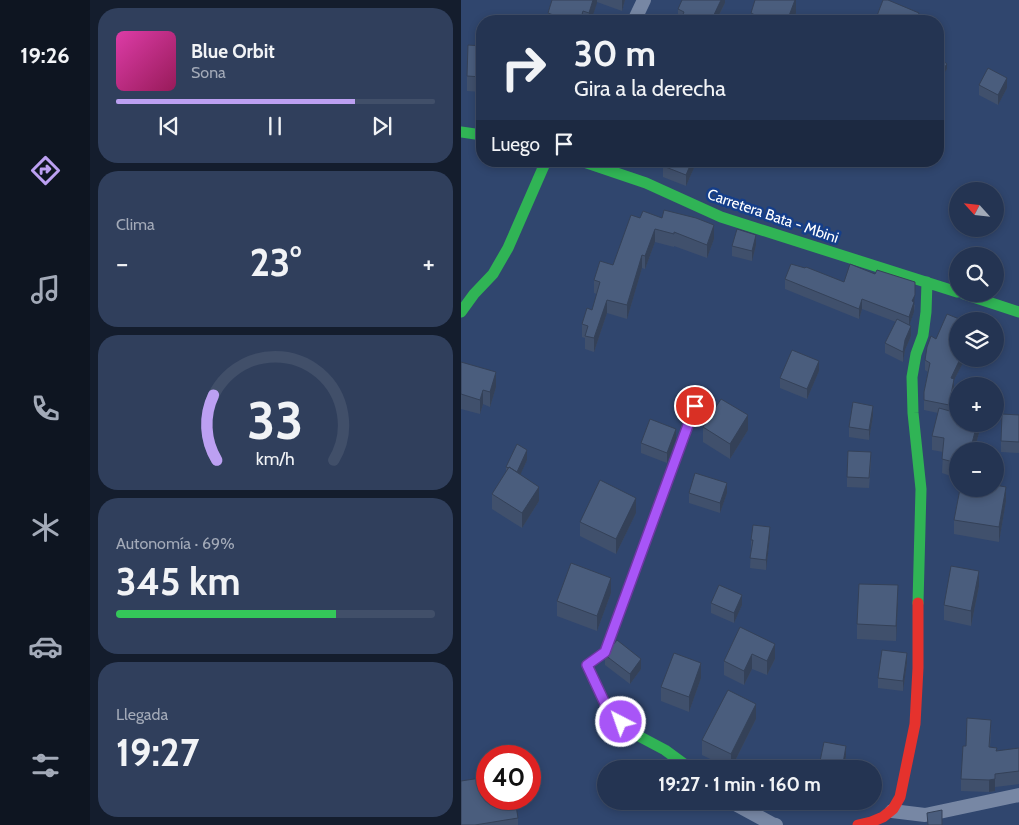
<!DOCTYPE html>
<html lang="es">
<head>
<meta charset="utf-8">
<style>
  :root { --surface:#243452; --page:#303f5c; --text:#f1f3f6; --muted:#a3aab8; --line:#414f69; --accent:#bca0f2 }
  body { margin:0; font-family:Cabin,sans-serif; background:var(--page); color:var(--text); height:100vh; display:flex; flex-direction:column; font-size:19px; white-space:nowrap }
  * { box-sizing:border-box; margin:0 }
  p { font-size:16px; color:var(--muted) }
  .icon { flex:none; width:28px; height:28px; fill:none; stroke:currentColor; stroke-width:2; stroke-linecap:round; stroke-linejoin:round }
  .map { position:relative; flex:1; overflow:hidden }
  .drawer { display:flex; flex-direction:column; gap:8px; padding:8px; background:#141d2d; width:371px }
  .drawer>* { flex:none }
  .hud { position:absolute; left:15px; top:15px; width:468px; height:152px; border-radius:20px; box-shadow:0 2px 8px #0003,0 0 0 1px var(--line); background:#243452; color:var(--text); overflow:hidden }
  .needle { width:32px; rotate:297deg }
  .buttons { position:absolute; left:488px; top:182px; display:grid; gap:10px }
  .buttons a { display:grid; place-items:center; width:55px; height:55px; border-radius:50%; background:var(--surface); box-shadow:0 2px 8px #0003,0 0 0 1px var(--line); font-size:25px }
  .speed { position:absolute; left:15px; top:745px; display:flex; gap:10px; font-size:25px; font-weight:700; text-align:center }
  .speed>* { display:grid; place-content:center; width:65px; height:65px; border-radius:50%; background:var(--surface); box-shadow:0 2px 8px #0003,0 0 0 1px var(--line); line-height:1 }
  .speed .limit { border:8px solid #d22; background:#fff; color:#111 }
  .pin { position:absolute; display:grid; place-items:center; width:42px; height:42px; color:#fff; margin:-21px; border:2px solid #fff; border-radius:50%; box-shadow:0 1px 5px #0007 }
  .me { position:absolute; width:55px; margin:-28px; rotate:319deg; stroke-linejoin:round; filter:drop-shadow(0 0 4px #0008) }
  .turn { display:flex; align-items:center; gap:18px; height:105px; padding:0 15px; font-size:22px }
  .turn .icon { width:65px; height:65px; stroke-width:2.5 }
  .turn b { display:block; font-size:35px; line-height:42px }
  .then { display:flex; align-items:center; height:48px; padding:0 15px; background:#0003; gap:10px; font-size:19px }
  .big { font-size:38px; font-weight:700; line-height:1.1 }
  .drawer .tile { flex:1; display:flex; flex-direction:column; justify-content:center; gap:8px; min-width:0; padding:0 18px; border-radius:20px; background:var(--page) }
  .drawer .dial { align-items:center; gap:0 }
  .dial svg { height:130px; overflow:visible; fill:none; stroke:var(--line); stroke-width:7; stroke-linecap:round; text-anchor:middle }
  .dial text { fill:var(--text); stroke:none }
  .song { display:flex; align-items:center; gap:15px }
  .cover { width:60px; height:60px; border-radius:8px; background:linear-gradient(135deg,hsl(320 70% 55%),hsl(330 70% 35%)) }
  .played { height:5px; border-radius:2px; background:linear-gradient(90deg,var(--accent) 75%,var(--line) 75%) }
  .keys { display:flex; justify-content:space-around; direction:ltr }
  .heat { display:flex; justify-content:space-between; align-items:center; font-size:28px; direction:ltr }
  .charge { height:8px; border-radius:4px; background:linear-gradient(90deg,#34c759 69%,var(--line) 0) }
  .trip { position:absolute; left:136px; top:760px; width:285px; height:50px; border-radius:25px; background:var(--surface); box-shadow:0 2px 8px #0003,0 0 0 1px var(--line); font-weight:700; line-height:50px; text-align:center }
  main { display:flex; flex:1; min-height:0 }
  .tab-bar { display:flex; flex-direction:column; width:90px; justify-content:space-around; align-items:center; background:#0e1521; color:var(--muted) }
  .tab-bar .icon { width:35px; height:35px }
  .tab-bar .active { color:var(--accent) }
  .tab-bar b { font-size:22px; color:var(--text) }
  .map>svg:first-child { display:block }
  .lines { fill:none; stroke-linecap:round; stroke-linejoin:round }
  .lane { stroke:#7787a4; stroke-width:7 }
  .street { stroke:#7787a4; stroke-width:14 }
  .fast { stroke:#30b455; stroke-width:11 }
  .jam { stroke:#e5322d; stroke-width:11 }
  .wall { fill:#40506c }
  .shaded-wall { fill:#344158 }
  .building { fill:#4a5d7d; stroke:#344158 }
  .route-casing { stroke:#6d37a1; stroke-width:12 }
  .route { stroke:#a855f7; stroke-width:9 }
  .labels { text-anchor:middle; stroke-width:5; stroke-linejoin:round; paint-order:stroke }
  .street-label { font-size:15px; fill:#fff; stroke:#153e89 }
</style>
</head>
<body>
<main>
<nav class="tab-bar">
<b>19:26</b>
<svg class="icon active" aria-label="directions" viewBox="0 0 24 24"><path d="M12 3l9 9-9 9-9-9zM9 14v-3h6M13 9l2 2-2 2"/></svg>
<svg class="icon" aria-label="music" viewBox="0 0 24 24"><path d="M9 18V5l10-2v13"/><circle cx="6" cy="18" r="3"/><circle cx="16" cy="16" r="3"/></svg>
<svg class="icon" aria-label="phone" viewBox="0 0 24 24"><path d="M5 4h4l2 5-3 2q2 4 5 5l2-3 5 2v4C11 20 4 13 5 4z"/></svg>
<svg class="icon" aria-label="climate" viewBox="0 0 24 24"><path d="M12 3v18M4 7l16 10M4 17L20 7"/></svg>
<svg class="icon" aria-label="car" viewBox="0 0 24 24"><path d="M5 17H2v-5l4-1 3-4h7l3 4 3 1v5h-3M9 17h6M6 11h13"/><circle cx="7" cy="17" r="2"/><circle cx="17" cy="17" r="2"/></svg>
<svg class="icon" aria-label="filters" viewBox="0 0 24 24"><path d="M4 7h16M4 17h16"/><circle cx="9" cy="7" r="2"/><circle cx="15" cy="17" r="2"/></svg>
</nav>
<section class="drawer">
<div class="tile">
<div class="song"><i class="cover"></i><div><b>Blue Orbit</b><p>Sona</p></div></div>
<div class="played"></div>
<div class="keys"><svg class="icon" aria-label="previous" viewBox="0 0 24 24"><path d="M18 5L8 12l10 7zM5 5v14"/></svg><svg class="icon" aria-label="pause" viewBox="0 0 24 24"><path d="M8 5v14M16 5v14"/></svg><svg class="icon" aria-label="next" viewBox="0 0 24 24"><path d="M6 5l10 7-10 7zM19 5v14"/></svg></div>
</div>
<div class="tile"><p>Clima</p>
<div class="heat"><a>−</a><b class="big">23°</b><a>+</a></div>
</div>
<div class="tile dial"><svg viewBox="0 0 100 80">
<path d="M14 69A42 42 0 1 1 86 69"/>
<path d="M14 69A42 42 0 0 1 12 29" stroke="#bca0f2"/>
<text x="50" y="56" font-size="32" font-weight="700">33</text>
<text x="50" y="72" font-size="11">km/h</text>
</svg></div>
<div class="tile"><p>Autonomía · 69%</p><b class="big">345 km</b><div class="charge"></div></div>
<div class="tile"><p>Llegada</p><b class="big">19:27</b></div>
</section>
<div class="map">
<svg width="558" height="825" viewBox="0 0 558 825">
  <rect width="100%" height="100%" fill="#30466e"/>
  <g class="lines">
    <path class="lane" d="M127,665L144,652L234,406"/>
    <path class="street" d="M173,21L183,0
      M269,801L311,824L315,825
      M431,811L464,815L558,795"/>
    <path class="fast" d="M0,132L21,135
      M120,161L185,183L260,217L496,292
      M503,294L558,312
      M0,312L13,294L32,274L47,248L85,161
      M457,603L460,489L452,413L451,377L455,354L462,335L465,312L466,282
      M126,665L148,712L172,733L204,750L230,769"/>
    <path class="jam" d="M397,825L410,822L422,817L432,809L439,797L454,724L457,668V603"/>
  </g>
  <path class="wall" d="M91,0H164L161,11L136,2L130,21H87V13Z
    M264,0V3L255,21H217V9Z
    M335,0V13L332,21H290V13Z
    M21,46V92L6,91V76Z
    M476,56L486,69L478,79L476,77Z
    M518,85L546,88L537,105L518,95Z
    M204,161H236L225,186L202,177V166Z
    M179,218L253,239L246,258L213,246V247L194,242L184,269L181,268L166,319L146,313L133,352L124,349V338L121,337V324L131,310L136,294L133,293V280L152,265Z
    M295,245L291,261L271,256V246Z
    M324,279L383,282L454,305L453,312L448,325L450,336L444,350L442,362L424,353V343L435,322L401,309L398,319L324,289Z
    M496,359H518L514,365L504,359L493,380V389L489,411L518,424V433L513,451H496V478L481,473L482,452L471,450V436L477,413L463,410V392L467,372L464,370V360Z
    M0,362L35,387L29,407L22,404L19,414L0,409Z
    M358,371L346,399L319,388V378Z
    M558,415V453L540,452V441Z
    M412,416L408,440L388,437V427Z
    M242,427L287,430L269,459L242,442Z
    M215,439L206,463L180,453V443Z
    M66,460L59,475L78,501L61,528L31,509V494L45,472V467Z
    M410,462L408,488L386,487V477Z
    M228,493H266L259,513L228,503Z
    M545,501L538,542L493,534V520Z
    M175,513L155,554L119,536V522Z
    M309,537L305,570L289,568L290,550V540Z
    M518,586L510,626L483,620V605Z
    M150,593L136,631L96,616V601Z
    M437,600L435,641L396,639V624Z
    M250,603L281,605L273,623L250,613Z
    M279,627L314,659L306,675L291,669L283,685L263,675V661Z
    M144,655L180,669L169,684L144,665Z
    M446,663L442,691L417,688V678Z
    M240,678L228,712L200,701V687Z
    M295,719L270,769L241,755V740Z
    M530,732L529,747L536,751L558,748V784L534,787V791L528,792L500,791V779Z
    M385,756L383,769H358V766Z
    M57,818V825H0Z"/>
  <path class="shaded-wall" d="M132,0H136V3L130,21H128V13Z
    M161,0H164L161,11Z
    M260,0H264V3L255,21H250Z
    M334,0H335V13L332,21H326Z
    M122,11V21H119Z
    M458,13V21H455Z
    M486,64V69L478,79V74Z
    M546,78V88L537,105V95Z
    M231,161H236L225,186V175Z
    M253,225V239L246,258V245Z
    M194,229V242L184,269V256Z
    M295,235V245L291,261V251Z
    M181,255V268L166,319V305Z
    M454,282L453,312L448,326V317Z
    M401,299V309L398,319V309Z
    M146,300V313L133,352V338Z
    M450,326V336L444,350L442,362V352L444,340Z
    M499,359H504L493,380V389L488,415L490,378Z
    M514,359H518L514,365Z
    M358,361V371L346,399V389Z
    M35,372V387L29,407V392Z
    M22,390V404L19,414V400Z
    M412,406V416L408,440V430Z
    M287,415V430L269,459V444Z
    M516,424H518V433L513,451H509Z
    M215,429V439L206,463V453Z
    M66,450V460L56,482V472Z
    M266,483V493L259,513V503Z
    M78,487V501L61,528V513Z
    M545,487V501L538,542V527Z
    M175,498V513L155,554V539Z
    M309,527V537L305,570V560Z
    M518,571V586L510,626V611Z
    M150,578V593L136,631V616Z
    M437,585V600L435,641V626Z
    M281,595V605L273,623V613Z
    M314,644V659L306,675V661Z
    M446,653V663L442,691V681Z
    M291,654V669L283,685V671Z
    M180,659V669L169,684V674Z
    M240,663V678L228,712V697Z
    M295,704V719L270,769V754Z
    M385,746V756L383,769H381Z
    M534,774V791L528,792V780Z"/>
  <path class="building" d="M91,0H132L128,13L122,11L119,21L110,19V21H97L93,20L95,16L87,13Z
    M221,0H260L250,21L246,19V21H219L223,12L217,9Z
    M294,0H334L326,21H292L294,15L290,13Z
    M422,0H427L458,13L455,21H414Z
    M7,45L21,46V77L6,76Z
    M476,56L486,64L478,74L476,72Z
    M527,68L546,78L537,95L518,85Z
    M204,161H231L225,175L202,166Z
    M203,210L235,218L253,225L246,245L213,232V234L194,229L184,256L181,255L166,305L146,300L133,338L124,336L127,326L121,324L126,308L131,310L139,282L133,280L139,261L152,265L170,215L179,218L182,211L201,218Z
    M276,229L295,235L291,251L271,246Z
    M330,264L344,268L345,267L383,282L389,264L414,274L416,270L454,282V295L451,301L453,302L448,317L401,299L398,309L324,279Z
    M509,313L520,317L528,321H506Z
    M486,314L503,321H496V359H499L490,378L493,379L488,405L463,400V392L469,363L464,360L466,347L470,336L475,339Z
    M436,319L450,326L444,340L442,352L424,343Z
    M331,350L358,361L346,389L319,378Z
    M0,362L35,372L29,392L22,390L19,400L0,394Z
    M260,399L287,415L269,444L242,427Z
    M392,402L412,406L408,430L388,427Z
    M478,408L496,413V424H516L509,451H496V463L481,459L483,438L471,436Z
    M541,414L558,415V442L540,441Z
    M189,419L215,429L206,453L180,443Z
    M56,444L66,450L56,472L48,467V468L45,467Z
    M387,451L410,452L408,478L386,477Z
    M48,467L78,487L61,513L31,494Z
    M234,473L266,483L259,503L228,493Z
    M139,480L175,498L155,539L119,522Z
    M534,485L545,487L538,527L493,520L499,489H534Z
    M292,525L309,527L305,560L289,558L292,540H290Z
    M110,563L150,578L136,616L96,601Z
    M490,566L518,571L510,611L483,605Z
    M398,584L437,585L435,626L396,624Z
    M258,585L281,595L273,613L250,603Z
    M279,627L314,644L306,661L291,654L283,671L263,661Z
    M156,640L180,659L169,674L144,655Z
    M421,650L446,653L442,681L417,678Z
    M213,653L240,663L228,697L200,687Z
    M267,690L295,704L270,754L241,740Z
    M506,718L530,720L528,747L536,748L535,751L558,748V771L534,774V779L528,780L500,779L502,746H505Z
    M363,742L385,746L381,769H372L358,766Z
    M26,777V799H54L57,818L14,825H0V781Z
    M481,810V825H467L466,813Z"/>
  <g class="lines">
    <g class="route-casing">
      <path id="route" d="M160,722L148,712L126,665L144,652L234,406"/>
    </g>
    <use href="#route" class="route"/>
  </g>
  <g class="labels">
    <g class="street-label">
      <text transform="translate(312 216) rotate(19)" y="5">Carretera Bata - Mbini</text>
    </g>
  </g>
</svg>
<div class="buttons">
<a><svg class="needle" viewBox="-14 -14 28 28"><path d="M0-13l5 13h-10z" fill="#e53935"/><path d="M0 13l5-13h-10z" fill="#a3aab8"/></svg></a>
<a><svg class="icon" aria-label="search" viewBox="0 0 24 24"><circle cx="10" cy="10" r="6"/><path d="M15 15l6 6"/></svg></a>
<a><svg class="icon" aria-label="layers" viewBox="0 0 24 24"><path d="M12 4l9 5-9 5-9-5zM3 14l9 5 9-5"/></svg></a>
<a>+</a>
<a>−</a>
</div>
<div class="speed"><div class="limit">40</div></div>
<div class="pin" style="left:234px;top:406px;background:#d93025"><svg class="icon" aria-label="arrive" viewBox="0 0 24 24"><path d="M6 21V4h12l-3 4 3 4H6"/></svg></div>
<svg class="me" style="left:160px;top:722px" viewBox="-20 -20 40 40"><circle r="17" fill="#a855f7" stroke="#fff" stroke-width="3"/><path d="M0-11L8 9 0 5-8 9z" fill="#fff"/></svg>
<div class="trip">19:27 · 1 min · 160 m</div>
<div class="hud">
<div class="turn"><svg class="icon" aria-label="right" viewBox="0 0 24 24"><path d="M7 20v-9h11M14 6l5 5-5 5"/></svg><div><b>30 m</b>Gira a la derecha</div></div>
<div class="then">Luego<svg class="icon" aria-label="arrive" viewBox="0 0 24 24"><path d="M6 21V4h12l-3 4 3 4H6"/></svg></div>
</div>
</div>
</main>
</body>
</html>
